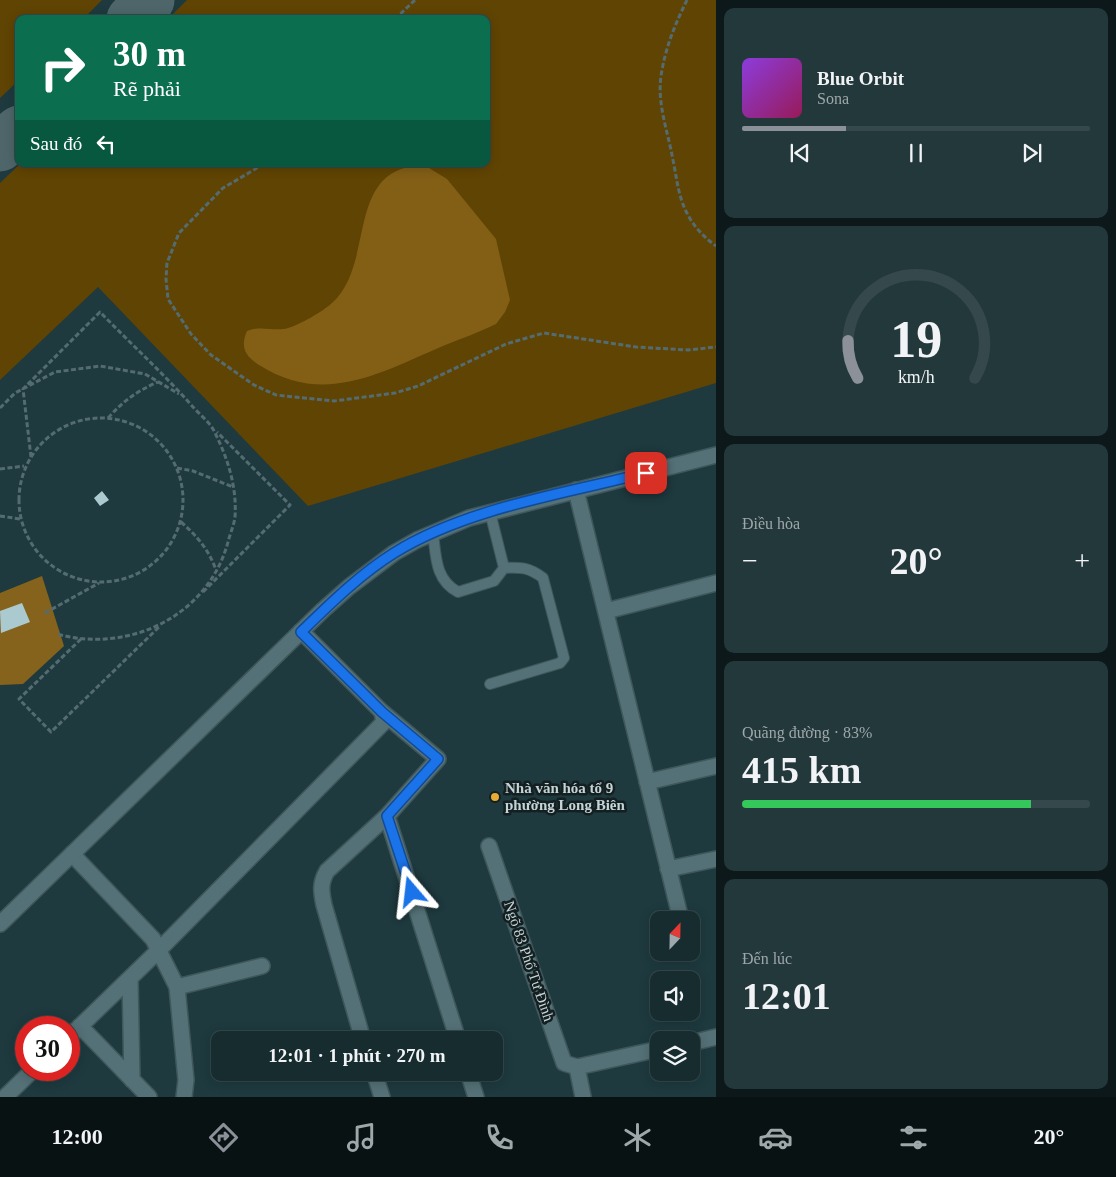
<!DOCTYPE html>
<html lang="vi">
<head>
<meta charset="utf-8">
<style>
  :root { --surface:#162c2f; --page:#23383b; --text:#f1f3f6; --muted:#9ea7aa; --line:#35484b; --accent:#8c9099 }
  body { margin:0; font-family:Georgia,serif; background:var(--page); color:var(--text); height:100vh; display:flex; flex-direction:column; font-size:19px; white-space:nowrap }
  * { box-sizing:border-box; margin:0 }
  p { font-size:16px; color:var(--muted) }
  .icon { flex:none; width:28px; height:28px; fill:none; stroke:currentColor; stroke-width:2; stroke-linecap:round; stroke-linejoin:round }
  .map { position:relative; flex:1; overflow:hidden }
  .sheet { display:flex; flex-direction:column; gap:8px; padding:8px; background:#0c181a; width:400px }
  .sheet>* { flex:none }
  .top-card { position:absolute; left:15px; top:15px; width:475px; height:152px; border-radius:10px; box-shadow:0 2px 12px #0003,0 0 0 1px var(--line); background:#0b6e4f; color:#fff; overflow:hidden }
  .needle { width:32px; rotate:22deg }
  .buttons { position:absolute; left:650px; top:911px; display:grid; gap:10px }
  .buttons a { display:grid; place-items:center; width:50px; height:50px; border-radius:10px; background:var(--surface); box-shadow:0 2px 12px #0003,0 0 0 1px var(--line); font-size:25px }
  .speed { position:absolute; left:15px; top:1016px; display:flex; gap:10px; font-size:25px; font-weight:700; text-align:center }
  .speed>* { display:grid; place-content:center; width:65px; height:65px; border-radius:50%; background:var(--surface); box-shadow:0 2px 12px #0003,0 0 0 1px var(--line); line-height:1 }
  .speed .limit { border:8px solid #d22; background:#fff; color:#111 }
  .pin { position:absolute; display:grid; place-items:center; width:42px; height:42px; color:#fff; margin:-21px; border-radius:10px; box-shadow:0 2px 8px #0006 }
  .me { position:absolute; width:55px; margin:-28px; rotate:343deg; stroke-linejoin:round; filter:drop-shadow(0 0 4px #0008) }
  .turn { display:flex; align-items:center; gap:18px; height:105px; padding:0 15px; font-size:22px }
  .turn .icon { width:65px; height:65px; stroke-width:2.5 }
  .turn b { display:block; font-size:35px; line-height:42px }
  .then { display:flex; align-items:center; height:48px; padding:0 15px; background:#0003; gap:10px; font-size:19px }
  .big { font-size:38px; font-weight:700; line-height:1.1 }
  .sheet .card { flex:1; display:flex; flex-direction:column; justify-content:center; gap:8px; min-width:0; padding:0 18px; border-radius:10px; background:var(--page) }
  .sheet .dial { align-items:center; gap:0 }
  .dial svg { height:130px; overflow:visible; fill:none; stroke:var(--line); stroke-width:7; stroke-linecap:round; text-anchor:middle }
  .dial text { fill:var(--text); stroke:none }
  .song { display:flex; align-items:center; gap:15px }
  .cover { width:60px; height:60px; border-radius:8px; background:linear-gradient(135deg,hsl(270 70% 55%),hsl(330 70% 35%)) }
  .played { height:5px; border-radius:2px; background:linear-gradient(90deg,var(--accent) 30%,var(--line) 30%) }
  .keys { display:flex; justify-content:space-around; direction:ltr }
  .heat { display:flex; justify-content:space-between; align-items:center; font-size:28px; direction:ltr }
  .charge { height:8px; border-radius:4px; background:linear-gradient(90deg,#34c759 83%,var(--line) 0) }
  .trip { position:absolute; left:211px; top:1031px; width:292px; height:50px; border-radius:10px; background:var(--surface); box-shadow:0 2px 12px #0003,0 0 0 1px var(--line); font-weight:700; line-height:50px; text-align:center }
  .tab-bar { display:flex; height:80px; justify-content:space-around; align-items:center; background:#091213; color:var(--muted) }
  .tab-bar .icon { width:35px; height:35px }
  .tab-bar .current { color:var(--accent) }
  .tab-bar b { font-size:22px; color:var(--text) }
  main { display:flex; flex:1; min-height:0 }
  .map>svg:first-child { display:block }
  .green { fill:#604403 }
  .forest { fill:#86631c }
  .water { fill:#835f16 }
  .lines { fill:none; stroke-linecap:round; stroke-linejoin:round }
  .taxiway { stroke:#4e666a; stroke-width:49 }
  .building { fill:#abcad0 }
  .service-casing { stroke:#3f575b; stroke-width:12 }
  .minor-casing { stroke:#3f575b; stroke-width:18 }
  .tertiary-casing { stroke:#3f575b; stroke-width:18 }
  .path { stroke:#546c71; stroke-width:3; stroke-dasharray:5 2.5; stroke-linecap:butt }
  .service { stroke:#547177; stroke-width:10 }
  .minor { stroke:#547177; stroke-width:15 }
  .tertiary { stroke:#547177; stroke-width:15 }
  .route-casing { stroke:#114b97; stroke-width:12 }
  .route { stroke:#1a73e8; stroke-width:9 }
  .poi-dot { fill:#e7ac36; stroke:#131f21; stroke-width:2 }
  .labels { text-anchor:middle; stroke-width:5; stroke-linejoin:round; paint-order:stroke }
  .poi-label { font-size:15px; font-weight:bold; fill:#c5d4d7; stroke:#131f21; text-anchor:start }
  .street-label { font-size:15px; fill:#c5d4d7; stroke:#131f21 }
</style>
</head>
<body>
<main>
<div class="map">
<svg width="716" height="1097" viewBox="0 0 716 1097">
  <rect width="100%" height="100%" fill="#1e3a3f"/>
  <path class="green" d="M0,0H102L83,19H19V80L0,98Z
    M187,0H716V383L308,506L98,287L0,380V183L20,164H486V19H168Z"/>
  <path class="forest" d="M42,576L64,646L23,684L0,685V593Z"/>
  <path class="water" d="M415,166L429,168L447,179L496,239L510,300L505,312L496,324C476,334 456,340 436,349C376,375 322,405 259,365C245,356 240,347 247,331C261,325 275,332 288,328C301,324 322,312 332,303C375,265 346,174 415,166Z"/>
  <g class="lines">
    <path class="taxiway" d="M131,19L150,0
      M0,147L19,130"/>
  </g>
  <path class="building" d="M102,491L109,500L100,506L94,498Z
    M22,603L30,622L1,633L0,611Z"/>
  <g class="lines">
    <g class="service-casing">
      <path id="service" d="M433,533C436,556 435,580 458,592L494,581L504,568L490,512
        M490,684L560,663L564,658L543,578C529,567 520,567 504,568"/>
    </g>
    <g class="minor-casing">
      <path id="minor" d="M576,490L681,920
        M606,611L716,583
        M647,782L716,766
        M387,816L458,1040
        M489,846L564,1063L577,1067L659,1049
        M72,854L153,939L177,987L186,1080L184,1097
        M668,869L716,859
        M130,978L132,1080
        M177,987L262,966
        M80,1026L149,1097
        M69,1037L159,950L384,722L382,712L301,631
        M363,1040L324,905C321,891 320,883 327,871L387,816L438,759L382,712
        M691,1043L716,1037
        M577,1067L583,1097
        M374,1072L382,1097
        M468,1072L476,1097
        M5,1097L33,1070"/>
    </g>
    <g class="tertiary-casing">
      <path id="tertiary" d="M0,924L323,610L349,587L394,553L417,540L469,518L716,455"/>
    </g>
    <path class="path" d="M687,0C675,24 665,49 661,76C657,104 668,132 673,160C677,179 678,197 688,215C694,227 705,238 716,246
      M395,19L415,0
      M264,164L223,188L179,233L167,263L166,279L168,299L191,334L211,355L254,385L276,395L334,401L395,393L418,386L506,344L544,333L636,347L688,350L716,347
      M0,408L15,393L55,372L100,366L145,374L179,394
      M19 500a82 82 0 1 1 164 0a82 82 0 1 1-164 0Z
      M108,418C123,401 137,391 158,382
      M31,457L23,389L100,312C131,344 164,374 193,407C200,415 211,423 215,433C228,459 237,487 235,517C234,525 230,534 228,542C208,616 129,654 57,634
      M177,468L193,471L233,487
      M0,469L24,466
      M0,516L20,519
      M181,522C197,536 209,550 216,570
      M203,592L290,505L217,432
      M45,613L99,583
      M81,639L19,699L51,732L159,627"/>
    <use href="#service" class="service"/>
    <use href="#minor" class="minor"/>
    <use href="#tertiary" class="tertiary"/>
  </g>
  <g class="lines">
    <g class="route-casing">
      <path id="route" d="M412,892L387,816L438,759L382,712L301,632C330,604 359,575 394,553C464,509 565,493 646,473"/>
    </g>
    <use href="#route" class="route"/>
  </g>
  <circle class="poi-dot" cx="495" cy="797" r="5"/>
  <g class="labels">
    <g class="poi-label">
      <text x="505" y="793">Nhà văn hóa tổ 9<tspan x="505" dy="17">phường Long Biên</tspan></text>
    </g>
    <g class="street-label">
      <text transform="translate(529 961) rotate(71)" y="5">Ngõ 83 Phố Tư Đình</text>
    </g>
  </g>
</svg>
<div class="buttons">
<a><svg class="needle" viewBox="-14 -14 28 28"><path d="M0-13l5 13h-10z" fill="#e53935"/><path d="M0 13l5-13h-10z" fill="#9ea7aa"/></svg></a>
<a><svg class="icon" aria-label="sound" viewBox="0 0 24 24"><path d="M4 9h4l5-4v14l-5-4H4zM17 9q2 3 0 6"/></svg></a>
<a><svg class="icon" aria-label="layers" viewBox="0 0 24 24"><path d="M12 4l9 5-9 5-9-5zM3 14l9 5 9-5"/></svg></a>
</div>
<div class="speed"><div class="limit">30</div></div>
<div class="pin" style="left:646px;top:473px;background:#d93025"><svg class="icon" aria-label="arrive" viewBox="0 0 24 24"><path d="M6 21V4h12l-3 4 3 4H6"/></svg></div>
<svg class="me" style="left:412px;top:892px" viewBox="-20 -20 40 40"><path d="M0-17L14 15 0 8-14 15z" fill="#1a73e8" stroke="#fff" stroke-width="4"/></svg>
<div class="trip">12:01 · 1 phút · 270 m</div>
<div class="top-card">
<div class="turn"><svg class="icon" aria-label="right" viewBox="0 0 24 24"><path d="M7 20v-9h11M14 6l5 5-5 5"/></svg><div><b>30 m</b>Rẽ phải</div></div>
<div class="then">Sau đó<svg class="icon" aria-label="left" viewBox="0 0 24 24"><path d="M17 20v-9H6M10 6l-5 5 5 5"/></svg></div>
</div>
</div>
<section class="sheet">
<div class="card">
<div class="song"><i class="cover"></i><div><b>Blue Orbit</b><p>Sona</p></div></div>
<div class="played"></div>
<div class="keys"><svg class="icon" aria-label="previous" viewBox="0 0 24 24"><path d="M18 5L8 12l10 7zM5 5v14"/></svg><svg class="icon" aria-label="pause" viewBox="0 0 24 24"><path d="M8 5v14M16 5v14"/></svg><svg class="icon" aria-label="next" viewBox="0 0 24 24"><path d="M6 5l10 7-10 7zM19 5v14"/></svg></div>
</div>
<div class="card dial"><svg viewBox="0 0 100 80">
<path d="M14 69A42 42 0 1 1 86 69"/>
<path d="M14 69A42 42 0 0 1 8 46" stroke="#8c9099"/>
<text x="50" y="56" font-size="32" font-weight="700">19</text>
<text x="50" y="72" font-size="11">km/h</text>
</svg></div>
<div class="card"><p>Điều hòa</p>
<div class="heat"><a>−</a><b class="big">20°</b><a>+</a></div>
</div>
<div class="card"><p>Quãng đường · 83%</p><b class="big">415 km</b><div class="charge"></div></div>
<div class="card"><p>Đến lúc</p><b class="big">12:01</b></div>
</section>
</main>
<nav class="tab-bar">
<b>12:00</b>
<svg class="icon current" aria-label="directions" viewBox="0 0 24 24"><path d="M12 3l9 9-9 9-9-9zM9 14v-3h6M13 9l2 2-2 2"/></svg>
<svg class="icon" aria-label="music" viewBox="0 0 24 24"><path d="M9 18V5l10-2v13"/><circle cx="6" cy="18" r="3"/><circle cx="16" cy="16" r="3"/></svg>
<svg class="icon" aria-label="phone" viewBox="0 0 24 24"><path d="M5 4h4l2 5-3 2q2 4 5 5l2-3 5 2v4C11 20 4 13 5 4z"/></svg>
<svg class="icon" aria-label="climate" viewBox="0 0 24 24"><path d="M12 3v18M4 7l16 10M4 17L20 7"/></svg>
<svg class="icon" aria-label="car" viewBox="0 0 24 24"><path d="M5 17H2v-5l4-1 3-4h7l3 4 3 1v5h-3M9 17h6M6 11h13"/><circle cx="7" cy="17" r="2"/><circle cx="17" cy="17" r="2"/></svg>
<svg class="icon" aria-label="filters" viewBox="0 0 24 24"><path d="M4 7h16M4 17h16"/><circle cx="9" cy="7" r="2"/><circle cx="15" cy="17" r="2"/></svg>
<b>20°</b>
</nav>
</body>
</html>
